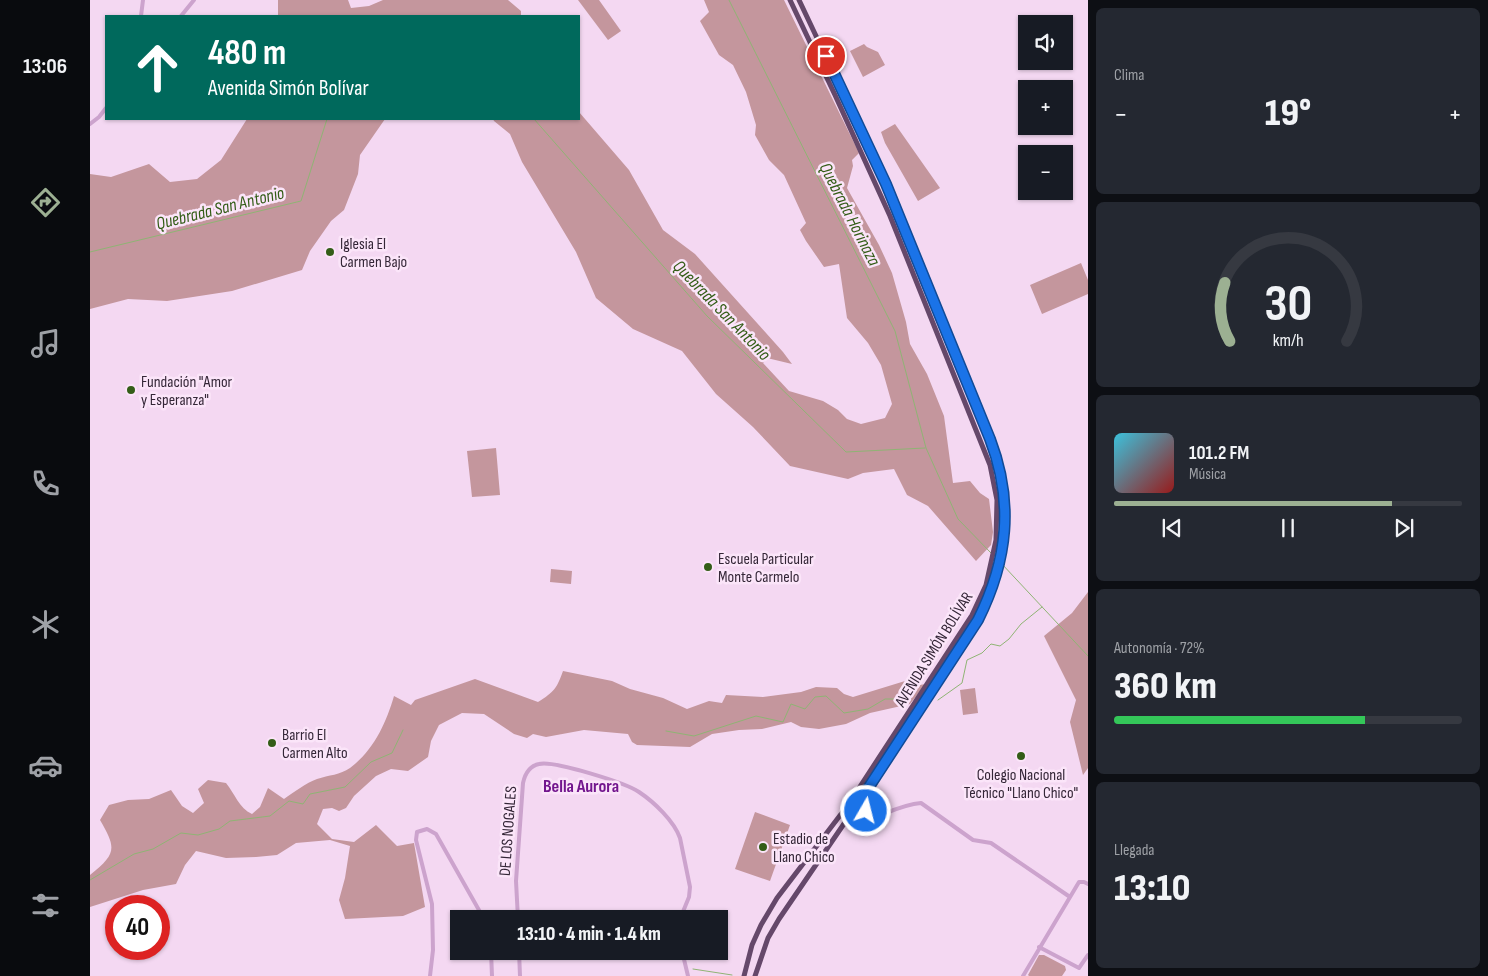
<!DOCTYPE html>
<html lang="es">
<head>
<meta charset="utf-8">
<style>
  :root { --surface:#171b24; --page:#242831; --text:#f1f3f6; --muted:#9ea1a6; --line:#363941; --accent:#9cb092 }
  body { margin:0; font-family:"Sofia Sans Condensed",sans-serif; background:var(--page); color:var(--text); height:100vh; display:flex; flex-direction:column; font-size:19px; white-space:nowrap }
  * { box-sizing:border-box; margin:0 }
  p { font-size:16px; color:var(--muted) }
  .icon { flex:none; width:28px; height:28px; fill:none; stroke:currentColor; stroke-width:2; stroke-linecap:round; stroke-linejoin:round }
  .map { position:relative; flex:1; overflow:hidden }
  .sheet { display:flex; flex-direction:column; gap:8px; padding:8px; background:#0d0f14; width:400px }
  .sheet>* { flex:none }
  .banner { position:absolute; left:15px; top:15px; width:475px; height:105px; border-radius:0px; box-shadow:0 1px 4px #0004; background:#00695c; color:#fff; overflow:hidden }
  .buttons { position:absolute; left:928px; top:15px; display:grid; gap:10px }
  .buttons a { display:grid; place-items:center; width:55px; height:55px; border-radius:0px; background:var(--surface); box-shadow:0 1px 4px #0004; font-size:25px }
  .speed { position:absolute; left:15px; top:895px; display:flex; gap:10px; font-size:25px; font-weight:700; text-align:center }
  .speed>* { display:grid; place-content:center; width:65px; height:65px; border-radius:50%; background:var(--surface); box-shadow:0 1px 4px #0004; line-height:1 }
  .speed .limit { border:8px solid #d22; background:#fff; color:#111 }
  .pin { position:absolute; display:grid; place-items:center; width:42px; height:42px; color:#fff; margin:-21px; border:2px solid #fff; border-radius:50%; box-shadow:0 1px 5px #0007 }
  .me { position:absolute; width:55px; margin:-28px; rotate:8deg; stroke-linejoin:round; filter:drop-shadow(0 0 4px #0008) }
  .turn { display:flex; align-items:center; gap:18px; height:105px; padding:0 20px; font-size:22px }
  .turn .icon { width:65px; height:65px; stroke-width:2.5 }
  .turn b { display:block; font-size:35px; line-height:42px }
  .big { font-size:38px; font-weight:800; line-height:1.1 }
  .sheet .tile { flex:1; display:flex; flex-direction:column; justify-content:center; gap:8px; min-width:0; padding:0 18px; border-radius:8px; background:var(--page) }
  .sheet .dial { align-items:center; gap:0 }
  .dial svg { height:130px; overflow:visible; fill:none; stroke:var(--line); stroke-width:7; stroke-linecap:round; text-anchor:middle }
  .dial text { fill:var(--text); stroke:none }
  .song { display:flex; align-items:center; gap:15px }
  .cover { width:60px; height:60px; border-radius:8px; background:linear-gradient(135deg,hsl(190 70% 55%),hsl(0 70% 35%)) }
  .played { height:5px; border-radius:2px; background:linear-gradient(90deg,var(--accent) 80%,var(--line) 80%) }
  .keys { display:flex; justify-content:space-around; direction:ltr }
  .heat { display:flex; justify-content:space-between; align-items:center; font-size:28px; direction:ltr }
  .charge { height:8px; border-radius:4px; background:linear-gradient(90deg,#34c759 72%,var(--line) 0) }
  .trip { position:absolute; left:360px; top:910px; width:278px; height:50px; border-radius:0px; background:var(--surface); box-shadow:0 1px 4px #0004; font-weight:800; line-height:50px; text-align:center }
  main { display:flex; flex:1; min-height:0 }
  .menu { display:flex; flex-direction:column; width:90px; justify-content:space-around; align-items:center; background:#090b0e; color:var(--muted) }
  .menu .icon { width:35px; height:35px }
  .menu .current { color:var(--accent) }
  .menu b { font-size:22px; color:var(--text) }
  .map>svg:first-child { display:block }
  .green { fill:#c4969d }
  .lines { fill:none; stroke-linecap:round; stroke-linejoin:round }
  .stream { stroke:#8fb474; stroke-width:1 }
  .tertiary { stroke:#cca3cd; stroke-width:4 }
  .trunk { stroke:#65486a; stroke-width:5 }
  .route-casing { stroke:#114b97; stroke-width:12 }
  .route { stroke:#1a73e8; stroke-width:9 }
  .poi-dot { fill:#335d17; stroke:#fbe5f9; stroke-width:2 }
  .labels { text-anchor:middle; stroke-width:5; stroke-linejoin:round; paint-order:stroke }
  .poi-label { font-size:16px; fill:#342637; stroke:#fbe5f9; text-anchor:start }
  .street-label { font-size:16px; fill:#342637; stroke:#fbe5f9 }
  .water-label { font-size:18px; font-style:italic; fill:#335d17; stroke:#fbe5f9 }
  .neighbourhood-label { font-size:18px; font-weight:bold; fill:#73168e; stroke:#fbe5f9 }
</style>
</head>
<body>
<main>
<nav class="menu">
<b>13:06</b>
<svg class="icon current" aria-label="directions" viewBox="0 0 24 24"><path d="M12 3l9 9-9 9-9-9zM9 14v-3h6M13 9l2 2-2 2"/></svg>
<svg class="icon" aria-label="music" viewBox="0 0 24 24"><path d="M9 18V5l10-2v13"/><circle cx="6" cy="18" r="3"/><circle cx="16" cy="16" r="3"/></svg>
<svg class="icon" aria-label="phone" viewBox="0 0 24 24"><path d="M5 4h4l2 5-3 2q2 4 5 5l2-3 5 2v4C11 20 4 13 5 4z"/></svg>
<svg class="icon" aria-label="climate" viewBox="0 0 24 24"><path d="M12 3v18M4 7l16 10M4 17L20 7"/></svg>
<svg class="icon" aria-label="car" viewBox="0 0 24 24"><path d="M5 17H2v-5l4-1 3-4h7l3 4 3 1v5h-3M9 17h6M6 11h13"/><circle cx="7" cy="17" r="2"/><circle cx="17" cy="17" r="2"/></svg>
<svg class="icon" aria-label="filters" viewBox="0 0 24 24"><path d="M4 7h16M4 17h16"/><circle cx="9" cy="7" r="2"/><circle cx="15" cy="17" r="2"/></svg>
</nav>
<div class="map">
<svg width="998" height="976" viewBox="0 0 998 976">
  <rect width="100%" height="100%" fill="#f4d8f2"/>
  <path class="green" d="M188,0H258L261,8L279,6L293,0H418L431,11V16H188Z
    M488,0H509L531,31L518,40Z
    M614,0H694L769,153L762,160L763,166L757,188L789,245L802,273L816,322L820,344L837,374L854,416L863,483L880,481L890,493L899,499L903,532L901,545L886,561L838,506L817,495L804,469L773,473L758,479L700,466L663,427L626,394L592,351L543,329L506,298L486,252L432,162L420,134L404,121L403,119H489V112L539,170L573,230L605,254L693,352L702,364L677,358L673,363L699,391L733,401L748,410L757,419L771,424L795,418L802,404L791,365L778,343L757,318L749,264L734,267L716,241L710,230L716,223L694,175L679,160L665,135L666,125L656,92L643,65L629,55L610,21L619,12Z
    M774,44L777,47L788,52L795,65L773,77L760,51Z
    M157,119H295L270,155L268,174L254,210L241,221L220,251L212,270L142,291L77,301L38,299L0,309V174L21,177L59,164L80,182L107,179L131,160Z
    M805,124L850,188L828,201L795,143L791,132Z
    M991,263L998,280V294L952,314L940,285Z
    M406,448L410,495L382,497L377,451Z
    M461,569L482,571L481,584L460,582Z
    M998,592V768L993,775L980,722L986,700L954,636L982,613Z
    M473,671L522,681L540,689L573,698L597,709L619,701L632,703L636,695L673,697L711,692L726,687L747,688L754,694L763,697L815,681L823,686L836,684L820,704L780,713L756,724L729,729L711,727L701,722L672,729L649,730L622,734L600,747L547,745L542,742L538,734L494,730L456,737L443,734L437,738L424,734L394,714L372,713L349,725L341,741L338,757L318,771L301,769L286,776L264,796L256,808L249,811L242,808L233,809L227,824L242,839L264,842L286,825L307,846L324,843L335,907L313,916L255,919L249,900L255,878L260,846L240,840L206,843L187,855L166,857L136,858L106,851L95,865L86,884L53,890L0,907V875C26,854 27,849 10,820L19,805L38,800L59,799L81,790L92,806L103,813L114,803L108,789L118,780L136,783C145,794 149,808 162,814L170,807L178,788L194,799C204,792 216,783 227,779C239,775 250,775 260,768C284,750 296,723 304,696L321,705L325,700L385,679L448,702C464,692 467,688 473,671Z
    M885,688L888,713L873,715L870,690Z
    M665,812L700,825L680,881L645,869Z
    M949,955H954L975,966L976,970L972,976H939L938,975Z"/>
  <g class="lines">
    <path class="stream" d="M639,0L805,331L836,448L868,519L901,553
      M444,119L617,316L756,452L835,448
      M0,252L211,201L237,119
      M911,563L998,656
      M848,700L872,683L877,660L892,653L901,644L910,646L919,639L931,624L952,607
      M576,731L604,736L666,716L693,722L701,704L715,709L725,697L736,696L754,713L778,709L795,699H815
      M0,880L44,854L63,849L91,833L108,835L129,829L140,821L180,816L199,801L213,804L220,794L255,787L281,762L302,753L313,730
      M603,969L642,975"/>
    <path class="tertiary" d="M51,16L53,0
      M91,16L104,0
      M0,124L9,117L16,108
      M777,791L776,808L778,819
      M753,825C781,824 804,805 831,803L883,840L901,843L980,897
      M428,919L426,881L433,783C435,774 439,766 449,764C463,760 536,783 549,792C564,802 584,821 590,838L600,887L599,897L590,919
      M949,947L989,968L998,955
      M401,951L402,976
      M429,951L430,976
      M592,951L598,976
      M340,976L343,950L342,904L326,840L327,832L337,829L346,834L394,919
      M933,976L989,882H994L998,884"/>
    <path class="trunk" d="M654,976L662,945L671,925L687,898L758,805L882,615L896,585L906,540L907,500L900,465L800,216L745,95L700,0
      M665,976L678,938L689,919L777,790L888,620C917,564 923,510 904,450L796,184L709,0"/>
  </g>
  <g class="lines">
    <g class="route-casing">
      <path id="route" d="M736,56L796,184L900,439C924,502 918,560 888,620L777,790L776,811"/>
    </g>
    <use href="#route" class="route"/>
  </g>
  <g class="poi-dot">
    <circle cx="240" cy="252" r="5"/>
    <circle cx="41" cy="390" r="5"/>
    <circle cx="618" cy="567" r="5"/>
    <circle cx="182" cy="743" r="5"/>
    <circle cx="931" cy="756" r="5"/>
    <circle cx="673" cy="847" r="5"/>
  </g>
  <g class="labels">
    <g class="poi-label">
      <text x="250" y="249">Iglesia El<tspan x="250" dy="18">Carmen Bajo</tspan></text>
      <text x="51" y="387">Fundación "Amor<tspan x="51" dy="18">y Esperanza"</tspan></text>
      <text x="628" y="564">Escuela Particular<tspan x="628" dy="18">Monte Carmelo</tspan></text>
      <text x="192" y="740">Barrio El<tspan x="192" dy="18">Carmen Alto</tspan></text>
      <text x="931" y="780" text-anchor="middle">Colegio Nacional<tspan x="931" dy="18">Técnico "Llano Chico"</tspan></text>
      <text x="683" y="844">Estadio de<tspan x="683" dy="18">Llano Chico</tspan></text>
    </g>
    <g class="street-label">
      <text transform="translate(843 649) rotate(-58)" y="6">AVENIDA SIMÓN BOLÍVAR</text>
      <text transform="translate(417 831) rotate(-86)" y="6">DE LOS NOGALES</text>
    </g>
    <g class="water-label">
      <text transform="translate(130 208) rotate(-14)" y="6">Quebrada San Antonio</text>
      <text transform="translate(760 214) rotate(63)" y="6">Quebrada Horinaza</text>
      <text transform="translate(632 310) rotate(46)" y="6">Quebrada San Antonio</text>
    </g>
    <g class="neighbourhood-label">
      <text x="491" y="792">Bella Aurora</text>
    </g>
  </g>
</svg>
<div class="buttons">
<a><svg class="icon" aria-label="sound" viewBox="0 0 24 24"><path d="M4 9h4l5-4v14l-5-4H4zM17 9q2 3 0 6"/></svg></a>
<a>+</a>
<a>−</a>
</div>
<div class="speed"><div class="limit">40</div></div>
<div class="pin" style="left:736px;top:56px;background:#d93025"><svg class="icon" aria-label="arrive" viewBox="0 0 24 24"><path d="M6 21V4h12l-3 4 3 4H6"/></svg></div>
<svg class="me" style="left:776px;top:811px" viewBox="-20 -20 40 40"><circle r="17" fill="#1a73e8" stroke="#fff" stroke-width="3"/><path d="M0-11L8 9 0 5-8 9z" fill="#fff"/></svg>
<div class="trip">13:10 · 4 min · 1.4 km</div>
<div class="banner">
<div class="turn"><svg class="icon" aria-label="ahead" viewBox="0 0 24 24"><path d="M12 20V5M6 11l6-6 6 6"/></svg><div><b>480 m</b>Avenida Simón Bolívar</div></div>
</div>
</div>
<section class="sheet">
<div class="tile"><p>Clima</p>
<div class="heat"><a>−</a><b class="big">19°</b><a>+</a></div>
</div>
<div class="tile dial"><svg viewBox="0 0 100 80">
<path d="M14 69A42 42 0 1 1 86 69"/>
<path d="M14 69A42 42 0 0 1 11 33" stroke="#9cb092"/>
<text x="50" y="56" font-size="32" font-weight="700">30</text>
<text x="50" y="72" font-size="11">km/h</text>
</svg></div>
<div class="tile">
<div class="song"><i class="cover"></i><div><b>101.2 FM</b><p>Música</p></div></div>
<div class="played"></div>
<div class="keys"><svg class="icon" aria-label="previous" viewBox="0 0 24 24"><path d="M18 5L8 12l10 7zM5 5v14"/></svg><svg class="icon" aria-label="pause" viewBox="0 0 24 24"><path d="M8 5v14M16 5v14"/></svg><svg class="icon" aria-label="next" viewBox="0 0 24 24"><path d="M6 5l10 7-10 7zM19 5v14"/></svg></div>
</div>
<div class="tile"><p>Autonomía · 72%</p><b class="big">360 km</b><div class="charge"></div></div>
<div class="tile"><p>Llegada</p><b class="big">13:10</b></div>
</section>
</main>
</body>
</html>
